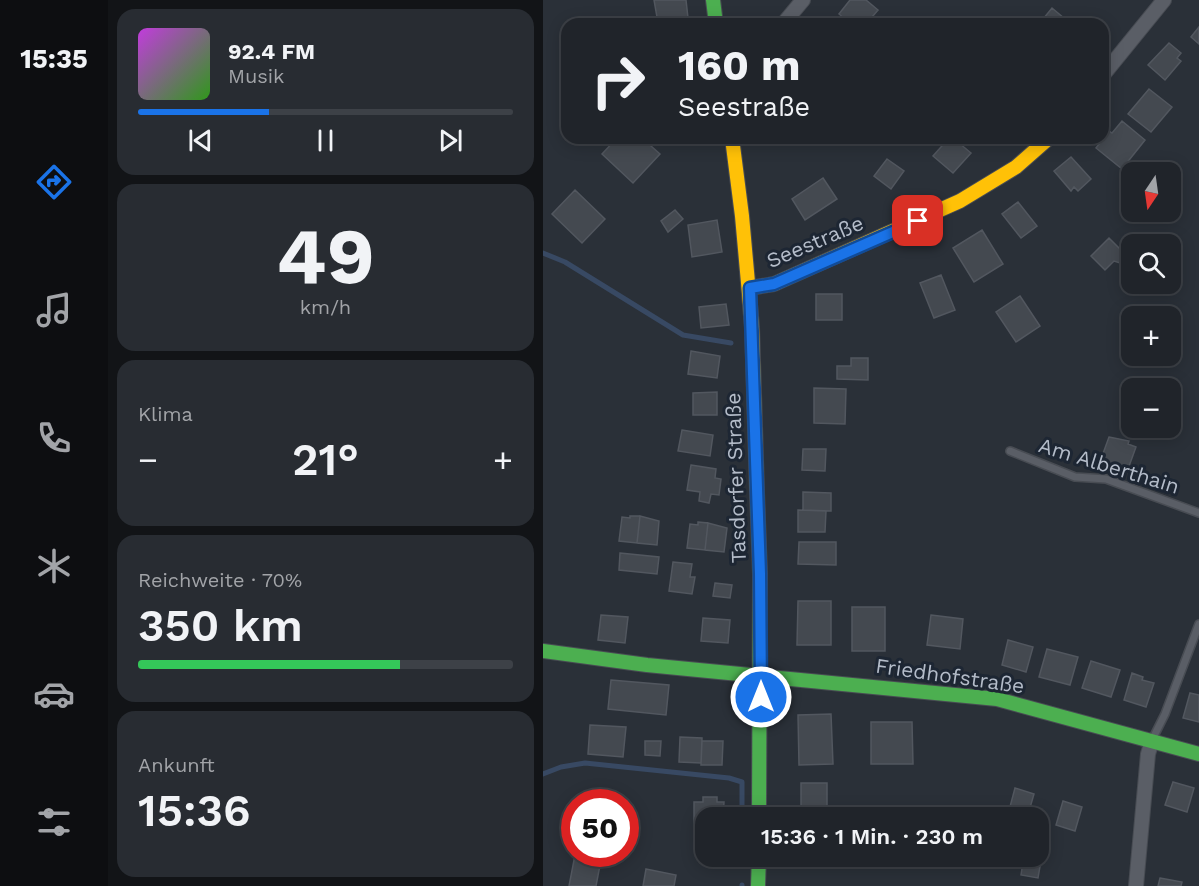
<!DOCTYPE html>
<html lang="de">
<head>
<meta charset="utf-8">
<style>
  :root { --surface:#20242a; --page:#282c32; --text:#f1f3f6; --muted:#a2a4a8; --line:#3d4147; --accent:#1a73e8 }
  body { margin:0; font-family:"Work Sans",sans-serif; background:var(--page); color:var(--text); height:100vh; display:flex; flex-direction:column; font-size:22px; white-space:nowrap }
  * { box-sizing:border-box; margin:0 }
  p { font-size:20px; color:var(--muted) }
  .icon { flex:none; width:33px; height:33px; fill:none; stroke:currentColor; stroke-width:2; stroke-linecap:round; stroke-linejoin:round }
  .map { position:relative; flex:1; overflow:hidden }
  .details { display:flex; flex-direction:column; gap:9px; padding:9px; background:#121417; width:435px }
  .details>* { flex:none }
  .banner { position:absolute; left:18px; top:18px; width:548px; height:126px; border-radius:18px; box-shadow:0 3px 15px #0003,0 0 0 2px var(--line); background:#20242a; color:var(--text); overflow:hidden }
  .needle { width:39px; rotate:193deg }
  .buttons { position:absolute; left:578px; top:162px; display:grid; gap:12px }
  .buttons a { display:grid; place-items:center; width:60px; height:60px; border-radius:12px; background:var(--surface); box-shadow:0 3px 15px #0003,0 0 0 2px var(--line); font-size:30px }
  .speed { position:absolute; left:18px; top:789px; display:flex; gap:12px; font-size:30px; font-weight:700; text-align:center }
  .speed>* { display:grid; place-content:center; width:78px; height:78px; border-radius:50%; background:var(--surface); box-shadow:0 3px 15px #0003,0 0 0 2px var(--line); line-height:1 }
  .speed .limit { border:9px solid #d22; background:#fff; color:#111 }
  .pin { position:absolute; display:grid; place-items:center; width:51px; height:51px; color:#fff; margin:-26px; border-radius:12px; box-shadow:0 3px 9px #0006 }
  .me { position:absolute; width:66px; margin:-33px; rotate:0deg; stroke-linejoin:round; filter:drop-shadow(0 0 4px #0008) }
  .turn { display:flex; align-items:center; gap:21px; height:126px; padding:0 18px; font-size:27px }
  .turn .icon { width:78px; height:78px; stroke-width:2.5 }
  .turn b { display:block; font-size:42px; line-height:51px }
  .big { font-size:45px; font-weight:600; line-height:1.1 }
  .details .card { flex:1; display:flex; flex-direction:column; justify-content:center; gap:9px; min-width:0; padding:0 21px; border-radius:18px; background:var(--page) }
  .details .dial { align-items:center; gap:0 }
  .dial b { font-size:78px; line-height:1 }
  .song { display:flex; align-items:center; gap:18px }
  .cover { width:72px; height:72px; border-radius:9px; background:linear-gradient(135deg,hsl(290 70% 55%),hsl(110 70% 35%)) }
  .played { height:6px; border-radius:3px; background:linear-gradient(90deg,var(--accent) 35%,var(--line) 35%) }
  .keys { display:flex; justify-content:space-around; direction:ltr }
  .heat { display:flex; justify-content:space-between; align-items:center; font-size:33px; direction:ltr }
  .charge { height:9px; border-radius:4px; background:linear-gradient(90deg,#34c759 70%,var(--line) 0) }
  .trip { position:absolute; left:152px; top:807px; width:354px; height:60px; border-radius:18px; background:var(--surface); box-shadow:0 3px 15px #0003,0 0 0 2px var(--line); font-weight:600; line-height:60px; text-align:center }
  main { display:flex; flex:1; min-height:0 }
  .tabs { display:flex; flex-direction:column; width:108px; justify-content:space-around; align-items:center; background:#0d0e11; color:var(--muted) }
  .tabs .icon { width:42px; height:42px }
  .tabs .selected { color:var(--accent) }
  .tabs b { font-size:27px; color:var(--text) }
  .map>svg:first-child { display:block }
  .lines { fill:none; stroke-linecap:round; stroke-linejoin:round }
  .stream { stroke:#384963; stroke-width:5 }
  .building { fill:#444950; stroke:#52575f; stroke-width:1.5 }
  .lane-casing { stroke:#484c53; stroke-width:10 }
  .street-casing { stroke:#484c53; stroke-width:16 }
  .fast-casing { stroke:#484c53; stroke-width:16 }
  .slow-casing { stroke:#484c53; stroke-width:16 }
  .lane { stroke:#5a5e66; stroke-width:7 }
  .street { stroke:#5a5e66; stroke-width:14 }
  .fast { stroke:#4caf50; stroke-width:14 }
  .slow { stroke:#ffc107; stroke-width:14 }
  .route-casing { stroke:#114b97; stroke-width:15 }
  .route { stroke:#1a73e8; stroke-width:10 }
  .labels { text-anchor:middle; stroke-width:6; stroke-linejoin:round; paint-order:stroke }
  .street-label { font-size:21px; fill:#b4bcc9; stroke:#1d2633 }
</style>
</head>
<body>
<main>
<nav class="tabs">
<b>15:35</b>
<svg class="icon selected" aria-label="directions" viewBox="0 0 24 24"><path d="M12 3l9 9-9 9-9-9zM9 14v-3h6M13 9l2 2-2 2"/></svg>
<svg class="icon" aria-label="music" viewBox="0 0 24 24"><path d="M9 18V5l10-2v13"/><circle cx="6" cy="18" r="3"/><circle cx="16" cy="16" r="3"/></svg>
<svg class="icon" aria-label="phone" viewBox="0 0 24 24"><path d="M5 4h4l2 5-3 2q2 4 5 5l2-3 5 2v4C11 20 4 13 5 4z"/></svg>
<svg class="icon" aria-label="climate" viewBox="0 0 24 24"><path d="M12 3v18M4 7l16 10M4 17L20 7"/></svg>
<svg class="icon" aria-label="car" viewBox="0 0 24 24"><path d="M5 17H2v-5l4-1 3-4h7l3 4 3 1v5h-3M9 17h6M6 11h13"/><circle cx="7" cy="17" r="2"/><circle cx="17" cy="17" r="2"/></svg>
<svg class="icon" aria-label="filters" viewBox="0 0 24 24"><path d="M4 7h16M4 17h16"/><circle cx="9" cy="7" r="2"/><circle cx="15" cy="17" r="2"/></svg>
</nav>
<section class="details">
<div class="card">
<div class="song"><i class="cover"></i><div><b>92.4 FM</b><p>Musik</p></div></div>
<div class="played"></div>
<div class="keys"><svg class="icon" aria-label="previous" viewBox="0 0 24 24"><path d="M18 5L8 12l10 7zM5 5v14"/></svg><svg class="icon" aria-label="pause" viewBox="0 0 24 24"><path d="M8 5v14M16 5v14"/></svg><svg class="icon" aria-label="next" viewBox="0 0 24 24"><path d="M6 5l10 7-10 7zM19 5v14"/></svg></div>
</div>
<div class="card dial"><b>49</b><p>km/h</p></div>
<div class="card"><p>Klima</p>
<div class="heat"><a>−</a><b class="big">21°</b><a>+</a></div>
</div>
<div class="card"><p>Reichweite · 70%</p><b class="big">350 km</b><div class="charge"></div></div>
<div class="card"><p>Ankunft</p><b class="big">15:36</b></div>
</section>
<div class="map">
<svg width="656" height="886" viewBox="0 0 656 886">
  <rect width="100%" height="100%" fill="#2a3038"/>
  <g class="lines">
    <path class="stream" d="M0,253L22,262L140,335L188,343
      M0,774L18,767L42,763L186,778L199,782V818
      M199,886V885"/>
  </g>
  <path class="building" d="M111,0H143L145,18L115,23Z
    M307,0H323L335,10L323,24H308L296,14Z
    M509,8L528,24H496Z
    M656,27V44L648,37Z
    M626,43L638,53L634,58L638,61L622,80L605,65Z
    M606,89L629,107L608,132L585,114Z
    M579,121L602,140L579,169L553,148L566,131L569,133Z
    M74,138H99L117,154L90,183L59,154Z
    M406,138H410L428,153L410,173L390,156Z
    M528,157L548,179L535,191L531,187L528,191L511,171Z
    M344,159L361,171L348,189L331,176Z
    M280,178L294,199L262,220L249,199Z
    M32,190L62,219L39,243L9,214Z
    M475,202L494,226L478,238L459,214Z
    M132,210L140,219L125,232L118,221Z
    M174,220L179,252L149,257L145,225Z
    M439,230L460,264L431,282L410,248Z
    M566,238L580,252L579,253L581,260L577,263L571,261L562,270L548,256Z
    M398,275L412,310L391,318L377,283Z
    M273,294H299V320H273Z
    M477,296L497,326L473,342L453,312Z
    M183,304L186,325L158,328L156,307Z
    M148,351L177,356L174,378L145,374Z
    M308,358H325V380L294,379V366H308Z
    M271,388L303,389L302,424L271,423Z
    M174,392V415H150V393Z
    M139,430L170,435L167,456L135,451Z
    M566,437L586,441L585,444L593,447L585,469L558,459Z
    M260,449H283L282,471L259,470Z
    M148,465L173,469L172,478L178,479L176,495L168,494L166,503L156,501L157,492L144,490Z
    M260,492L288,493V511L260,510Z
    M255,510L283,511L282,532H255Z
    M87,516H97L94,543L76,541L79,517L87,518Z
    M97,516L116,521L114,545L94,543Z
    M155,522L165,523L162,550L144,548L147,524L155,525Z
    M165,523L184,528L181,552L162,550Z
    M256,542H293V565L255,564Z
    M77,553L116,557L114,574L76,570Z
    M130,562L149,564L147,577H152L149,594L126,591Z
    M172,583L189,585L187,598L170,596Z
    M255,601H288V645H254Z
    M309,607H342V651H309Z
    M58,615L85,617L82,643L55,640Z
    M388,615L420,619L417,649L384,645Z
    M160,618L187,620L185,643L158,641Z
    M465,640L490,647L483,672L459,665Z
    M504,649L535,657L527,685L496,677Z
    M548,661L577,670L568,697L539,688Z
    M589,673L600,677L599,680L611,683L603,707L581,700Z
    M68,680L126,685L123,715L65,709Z
    M647,693L656,695V722L640,718Z
    M288,714L290,764L256,765L255,715Z
    M328,722H369L370,764H328Z
    M47,725L83,727L80,757L45,754Z
    M137,737L159,738L158,763L136,762Z
    M102,741H118L117,756L102,755Z
    M159,741H180L179,765H158Z
    M630,782L651,788L644,812L622,805Z
    M258,783H284V810H258Z
    M472,788L491,794L484,818H464Z
    M160,797H174V802H181L180,818H162V827H151V802H160Z
    M520,801L539,807L532,831L513,825Z
    M495,854L499,855L495,878L478,875L481,856H495Z
    M32,855L58,860L53,886H26Z
    M255,856H282V865H256Z
    M103,869L133,875L131,886H100Z
    M617,878L639,882L638,886H615Z"/>
  <g class="lines">
    <g class="lane-casing">
      <path id="lane" d="M467,451L532,477L563,479L656,513
        M610,738L622,714L656,624"/>
    </g>
    <g class="street-casing">
      <path id="street" d="M240,24L260,0
        M560,75L621,0
        M593,886L605,754L609,741"/>
    </g>
    <g class="fast-casing">
      <path id="fast" d="M170,0L173,24
        M214,492L217,574L216,818
        M0,651L104,665L454,699L656,754
        M215,886L216,856"/>
    </g>
    <g class="slow-casing">
      <path id="slow" d="M189,138L199,216L209,327L214,492
        M207,288L231,284L417,201L473,167L506,138"/>
    </g>
    <use href="#lane" class="lane"/>
    <use href="#street" class="street"/>
    <use href="#fast" class="fast"/>
    <use href="#slow" class="slow"/>
  </g>
  <g class="lines">
    <g class="route-casing">
      <path id="route" d="M218,697L217,574L207,288L231,284L375,221"/>
    </g>
    <use href="#route" class="route"/>
  </g>
  <g class="labels">
    <g class="street-label">
      <text transform="translate(272 242) rotate(-23)" y="7">Seestraße</text>
      <text transform="translate(566 466) rotate(17)" y="7">Am Alberthain</text>
      <text transform="translate(193 478) rotate(-92)" y="7">Tasdorfer Straße</text>
      <text transform="translate(407 676) rotate(8)" y="7">Friedhofstraße</text>
    </g>
  </g>
</svg>
<div class="buttons">
<a><svg class="needle" viewBox="-14 -14 28 28"><path d="M0-13l5 13h-10z" fill="#e53935"/><path d="M0 13l5-13h-10z" fill="#a2a4a8"/></svg></a>
<a><svg class="icon" aria-label="search" viewBox="0 0 24 24"><circle cx="10" cy="10" r="6"/><path d="M15 15l6 6"/></svg></a>
<a>+</a>
<a>−</a>
</div>
<div class="speed"><div class="limit">50</div></div>
<div class="pin" style="left:375px;top:221px;background:#d93025"><svg class="icon" aria-label="arrive" viewBox="0 0 24 24"><path d="M6 21V4h12l-3 4 3 4H6"/></svg></div>
<svg class="me" style="left:218px;top:697px" viewBox="-20 -20 40 40"><circle r="17" fill="#1a73e8" stroke="#fff" stroke-width="3"/><path d="M0-11L8 9 0 5-8 9z" fill="#fff"/></svg>
<div class="trip">15:36 · 1 Min. · 230 m</div>
<div class="banner">
<div class="turn"><svg class="icon" aria-label="right" viewBox="0 0 24 24"><path d="M7 20v-9h11M14 6l5 5-5 5"/></svg><div><b>160 m</b>Seestraße</div></div>
</div>
</div>
</main>
</body>
</html>
